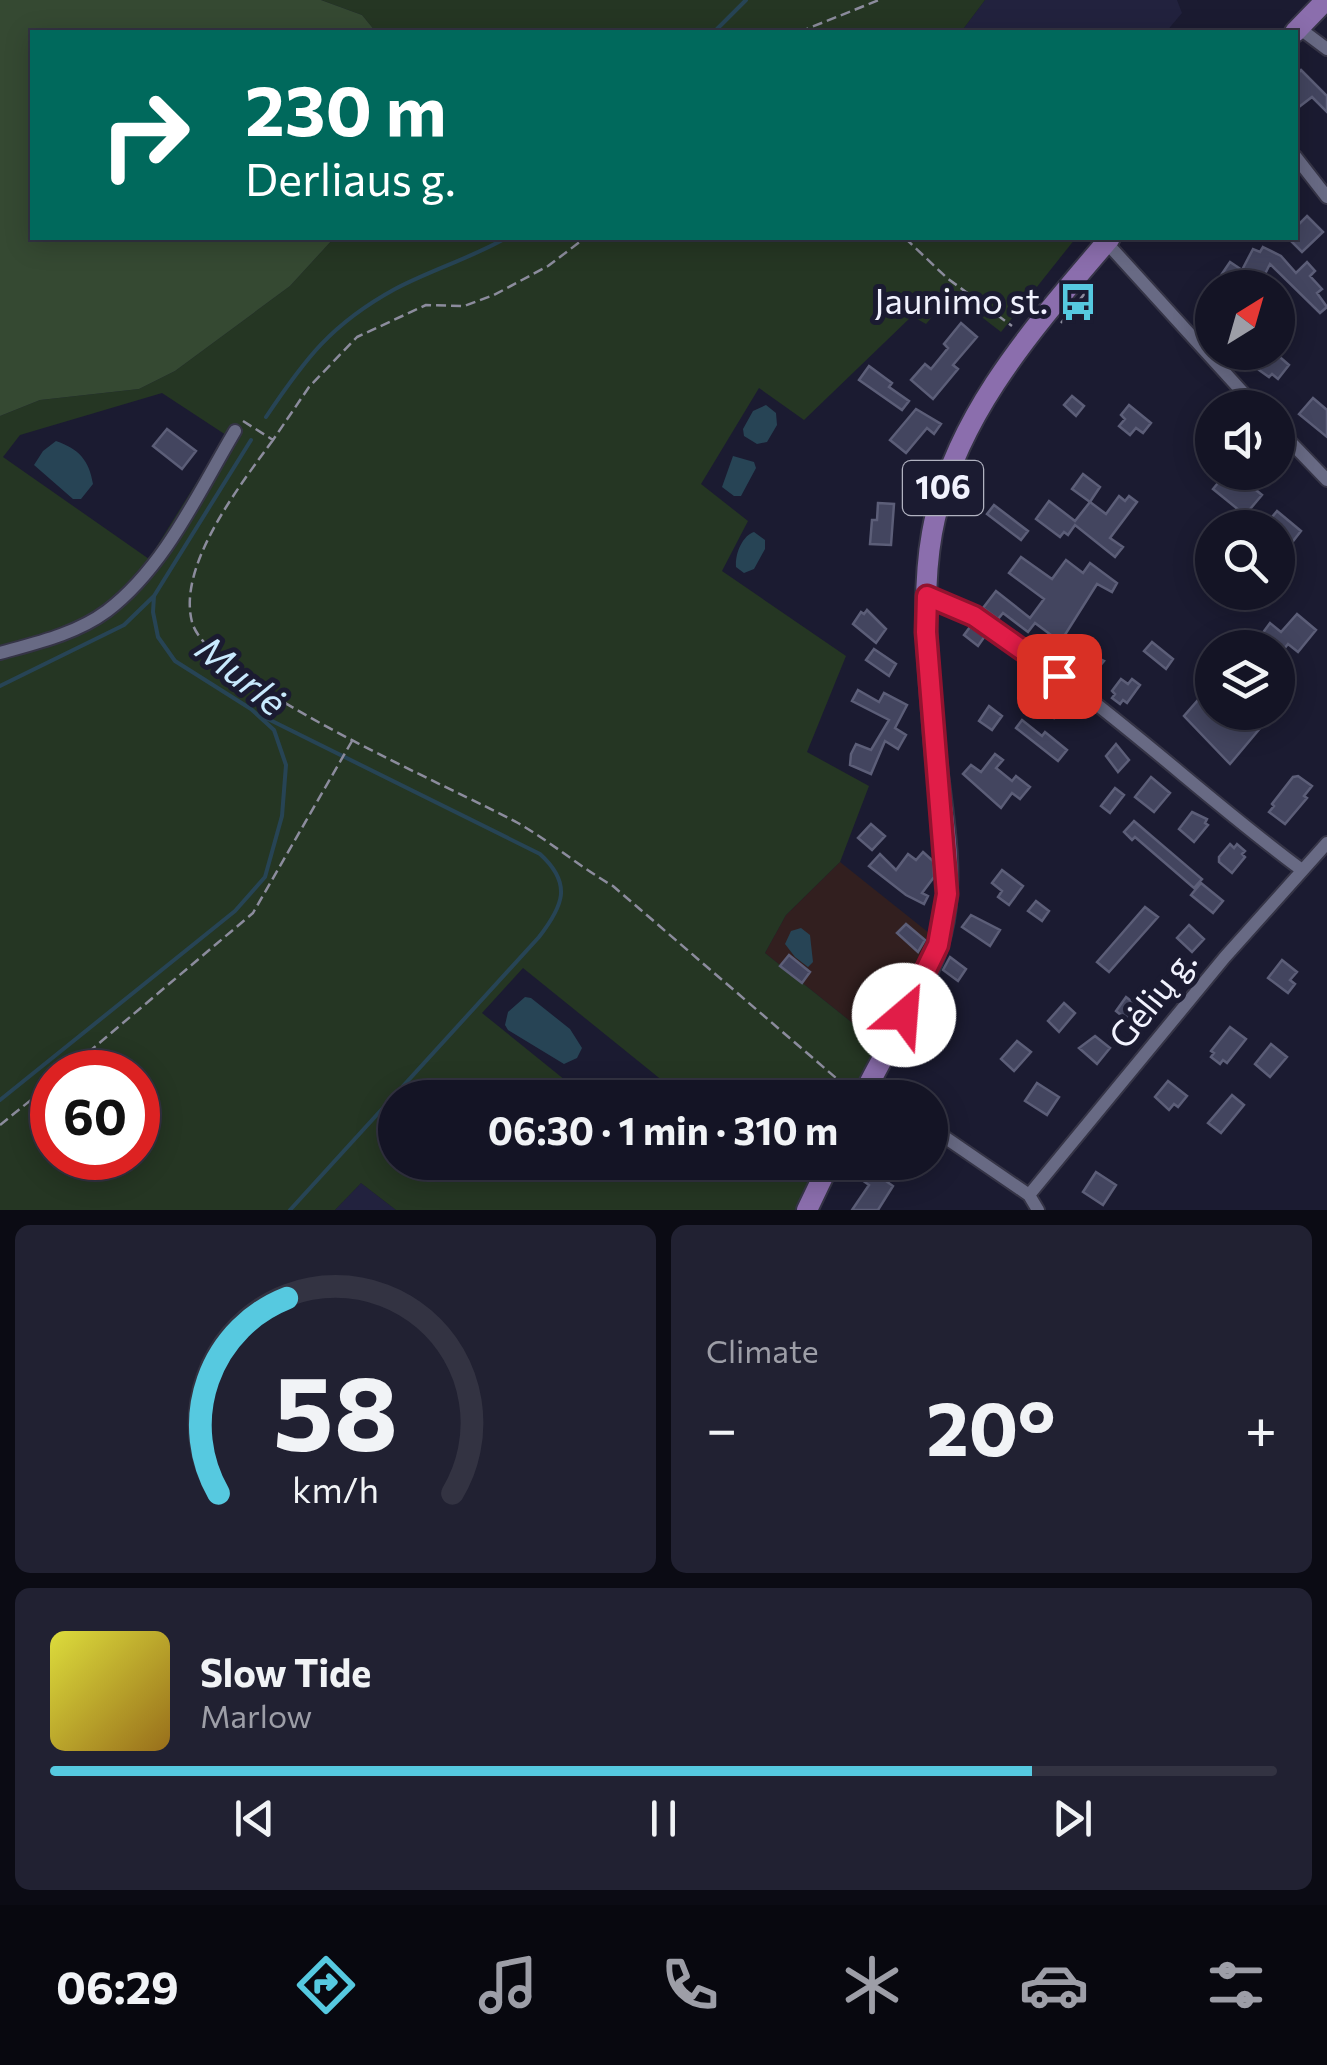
<!DOCTYPE html>
<html lang="en">
<head>
<meta charset="utf-8">
<style>
  :root { --surface:#141425; --page:#212132; --text:#f1f3f6; --muted:#9d9ea7; --line:#333342; --accent:#56c9e0 }
  body { margin:0; font-family:Commissioner,sans-serif; background:var(--page); color:var(--text); height:100vh; display:flex; flex-direction:column; font-size:38px; white-space:nowrap }
  * { box-sizing:border-box; margin:0 }
  p { font-size:32px; color:var(--muted) }
  .icon { flex:none; width:55px; height:55px; fill:none; stroke:currentColor; stroke-width:2; stroke-linecap:round; stroke-linejoin:round }
  .map { position:relative; height:1210px; overflow:hidden }
  .side { display:flex; flex-direction:column; gap:15px; padding:15px; background:#0b0b14; flex:1 }
  .side>* { flex:none }
  .hud { position:absolute; left:30px; top:30px; width:1268px; height:210px; border-radius:0px; box-shadow:0 5px 25px #0003,0 0 0 2px var(--line); background:#00695c; color:#fff; overflow:hidden }
  .needle { width:65px; rotate:37deg }
  .tools { position:absolute; left:1195px; top:270px; display:grid; gap:20px }
  .tools a { display:grid; place-items:center; width:100px; height:100px; border-radius:50%; background:var(--surface); box-shadow:0 5px 25px #0003,0 0 0 2px var(--line); font-size:50px }
  .speed { position:absolute; left:30px; top:1050px; display:flex; gap:20px; font-size:50px; font-weight:700; text-align:center }
  .speed>* { display:grid; place-content:center; width:130px; height:130px; border-radius:50%; background:var(--surface); box-shadow:0 5px 25px #0003,0 0 0 2px var(--line); line-height:1 }
  .speed .limit { border:15px solid #d22; background:#fff; color:#111 }
  .pin { position:absolute; display:grid; place-items:center; width:85px; height:85px; color:#fff; margin:-42px; border-radius:20px; box-shadow:0 5px 15px #0006 }
  .me { position:absolute; width:110px; margin:-55px; rotate:27deg; stroke-linejoin:round; filter:drop-shadow(0 0 8px #0008) }
  .turn { display:flex; align-items:center; gap:35px; height:210px; padding:0 50px; font-size:45px }
  .turn .icon { width:130px; height:130px; stroke-width:2.5 }
  .turn b { display:block; font-size:70px; line-height:85px }
  .big { font-size:75px; font-weight:700; line-height:1.1 }
  .side .card { flex:1; display:flex; flex-direction:column; justify-content:center; gap:15px; min-width:0; padding:0 35px; border-radius:15px; background:var(--page) }
  .side .dial { align-items:center; gap:0 }
  .dial svg { height:260px; overflow:visible; fill:none; stroke:var(--line); stroke-width:7; stroke-linecap:round; text-anchor:middle }
  .dial text { fill:var(--text); stroke:none }
  .song { display:flex; align-items:center; gap:30px }
  .cover { width:120px; height:120px; border-radius:15px; background:linear-gradient(135deg,hsl(60 70% 55%),hsl(40 70% 35%)) }
  .played { height:10px; border-radius:5px; background:linear-gradient(90deg,var(--accent) 80%,var(--line) 80%) }
  .keys { display:flex; justify-content:space-around; direction:ltr }
  .heat { display:flex; justify-content:space-between; align-items:center; font-size:55px; direction:ltr }
  .side .tiles { flex:1; display:grid; gap:15px; grid-template-columns:1fr 1fr }
  .card:last-child { grid-column:span 2 }
  .trip { position:absolute; left:378px; top:1080px; width:570px; height:100px; border-radius:50px; background:var(--surface); box-shadow:0 5px 25px #0003,0 0 0 2px var(--line); font-weight:700; line-height:100px; text-align:center }
  .tab-bar { display:flex; height:160px; justify-content:space-around; align-items:center; background:#08080f; color:var(--muted) }
  .tab-bar .icon { width:70px; height:70px }
  .tab-bar .active { color:var(--accent) }
  .tab-bar b { font-size:45px; color:var(--text) }
  .map>svg:first-child { display:block }
  .commercial { fill:#321f1f }
  .built { fill:#22223e }
  .green { fill:#253623; fill-rule:evenodd }
  .forest { fill:#354932 }
  .water { fill:#274455 }
  .lines { fill:none; stroke-linecap:round; stroke-linejoin:round }
  .stream { stroke:#274455; stroke-width:4 }
  .building { fill:#43455f; stroke:#5c5e78; stroke-width:2.5 }
  .minor-casing { stroke:#353446; stroke-width:16 }
  .primary-casing { stroke:#353446; stroke-width:24 }
  .path { stroke:#8c8c9d; stroke-width:2.5; stroke-dasharray:10 5; stroke-linecap:butt }
  .minor { stroke:#686a84; stroke-width:12 }
  .primary { stroke:#8b6ead; stroke-width:20 }
  .route-casing { stroke:#92132f; stroke-width:25 }
  .route { stroke:#e11d48; stroke-width:18 }
  .labels { text-anchor:middle; stroke-width:10; stroke-linejoin:round; paint-order:stroke }
  .shield { fill:#1b1b31; stroke:#b1b2c0; stroke-width:2.5 }
  .shield-label { font-size:32px; font-weight:bold; fill:#f1f2fe }
  .poi-label { font-size:35px; fill:#f1f2fe; stroke:#1b1b31; text-anchor:end }
  .street-label { font-size:35px; fill:#f1f2fe; stroke:#1b1b31 }
  .water-label { font-size:38px; font-style:italic; fill:#c8e9fe; stroke:#1b1b31 }
</style>
</head>
<body>
<div class="map">
<svg width="1327" height="1210" viewBox="0 0 1327 1210">
  <rect width="100%" height="100%" fill="#1b1b31"/>
  <path class="commercial" d="M840,862L934,937L880,1045L765,953L786,915Z"/>
  <path class="built" d="M985,0H1177L1182,13L1166,32H961Z
    M361,1183L396,1210H335Z"/>
  <path class="green" d="M321,0H985L961,32H376L362,15Z
    M334,238L1075,239L1001,332L952,294L926,324L912,316L804,420L759,388L701,484L748,521L722,571L846,656L807,752L869,786L840,862L786,915L765,953L880,1045L854,1097H677L679,1094L523,968L482,1013L586,1097L395,1098V1162L822,1163L799,1210H396L361,1183L335,1210H0V416L40,400L139,389L175,371L290,286ZM162,393L226,435L149,559L3,457L20,435ZM52,1072H138V1158H52Z"/>
  <path class="forest" d="M0,0H321L362,15L376,32H32V238H334L290,286L175,371L139,389L40,400L0,416Z"/>
  <path class="water" d="M766,405L776,413L777,425L767,442L757,444L744,436L743,429L753,411Z
    M56,441C79,449 89,460 93,484L81,499H73L34,465L43,451Z
    M733,456L754,462L756,468L741,496H734L722,487Z
    M754,532L765,540V549L754,569L744,573L736,567C735,554 742,536 754,532Z
    M801,928L810,935L813,962L808,967L795,957L785,944L791,931Z
    M525,997L531,998L570,1029L582,1048L577,1058L564,1064L508,1030L505,1025L508,1012Z"/>
  <g class="lines">
    <path class="stream" d="M714,32L746,0
      M266,417C305,359 331,324 395,289C431,270 471,258 506,238
      M0,686L124,625L154,596
      M260,715L540,854C573,884 563,906 539,937L290,1210
      M0,1100L235,911L265,877L282,816L286,765L274,730L251,709L175,661L158,637L153,612L154,596L251,440"/>
  </g>
  <path class="building" d="M1301,70L1327,96V112L1312,97L1295,110V76Z
    M1307,216L1323,232L1302,252L1288,238H1295V228Z
    M1263,247L1281,256L1296,273L1307,262L1315,271L1310,276L1322,289L1317,293L1327,307L1320,313L1270,264L1258,288H1225L1217,281L1230,262L1242,270L1253,249L1260,252Z
    M961,323L977,337L953,365L958,369L933,399L911,380L925,364L931,369L948,348L944,344Z
    M1262,352H1274L1289,365L1278,379L1272,374L1269,377L1259,370L1262,366L1256,361Z
    M869,366L892,383L889,387L909,401L902,410L859,380Z
    M1072,396L1084,406L1076,416L1064,405Z
    M1313,398L1327,410V437L1299,414Z
    M1129,405L1151,423L1143,433L1136,428L1130,435L1119,426L1125,419L1121,415Z
    M916,409L941,424L934,434L927,428L906,453L890,440Z
    M167,429L196,451L182,469L153,446Z
    M1227,472H1234L1262,495L1245,515L1213,489Z
    M1083,474L1100,487L1090,502L1072,489Z
    M1119,496L1125,501L1129,496L1137,502L1110,538L1123,547L1115,557L1075,525L1068,535L1064,532L1060,537L1036,519L1049,501L1075,521L1090,502L1106,514Z
    M878,503L894,504L891,545L870,544L872,520H877Z
    M994,505L1028,531L1021,540L987,514Z
    M1277,511L1301,531L1290,545L1285,540L1278,549V528H1263Z
    M1021,557L1052,579L1066,560L1083,573L1090,563L1117,583L1112,592L1097,584L1051,657L1040,649L1051,635L1035,623L1028,632L1003,613L998,619L983,608L996,591L1030,618L1044,599L1009,573Z
    M867,610L886,629L876,643L853,624L861,612L864,614Z
    M1297,614L1316,630L1298,652L1288,644L1284,649L1262,634L1270,623L1281,632Z
    M970,627L985,636L978,646L964,635Z
    M1152,642L1173,659L1166,669L1144,651Z
    M874,649L896,664L889,676L866,660Z
    M1085,652L1104,661L1091,677L1075,664Z
    M1212,674V712H1261L1255,720L1262,726L1230,764L1184,716L1204,693L1200,689Z
    M1278,674L1292,687L1278,704Z
    M1042,679L1069,698L1054,718L1028,699Z
    M1121,679L1128,684L1132,679L1140,685L1127,703L1123,700L1120,704L1112,698L1115,694L1112,691Z
    M858,690L879,702L884,693L907,705L895,728L906,735L898,749L885,741L871,774L850,765L851,754L856,744L871,750L889,720L852,701Z
    M989,706L1002,716L992,730L979,721Z
    M1022,720L1042,736L1045,732L1067,750L1058,761L1016,728Z
    M1116,744L1129,760L1118,772L1106,756Z
    M995,754L1003,760L996,768L1012,781L1016,776L1030,787L1020,799L1012,793L1001,808L963,774L971,765L981,772Z
    M1298,776L1312,786L1304,796L1307,798L1285,824L1269,812L1274,806L1272,804L1293,777Z
    M1151,777L1170,793L1154,812L1135,797Z
    M1115,788L1124,795L1110,813L1101,806Z
    M1192,812L1207,819L1205,823L1208,825L1194,842L1179,829Z
    M1134,821L1202,879L1194,888L1135,837L1132,840L1124,832Z
    M871,824L885,836L872,850L858,838Z
    M1230,844L1234,848L1237,844L1245,851L1242,854L1245,857L1232,873L1219,862V857Z
    M923,852L933,861L934,877L922,893L928,896L924,904L906,895L869,866L880,854L896,870L908,854L916,860Z
    M1002,870L1023,886L1009,905L998,897L1002,891L992,883Z
    M1201,883L1223,901L1213,913L1191,895Z
    M1036,901L1049,911L1042,921L1028,911Z
    M1145,907L1158,917L1109,972L1097,962Z
    M971,915L1000,930L990,946L962,927Z
    M906,924L925,940L918,952L897,933Z
    M1189,925L1204,939L1192,952L1177,938Z
    M789,955L810,972L802,983L780,966Z
    M950,957L966,969L958,981L943,970Z
    M1282,960L1297,972L1290,980L1295,984L1288,993L1268,978Z
    M1126,997L1148,1014L1137,1028L1116,1011Z
    M1064,1003L1075,1013L1059,1032L1048,1021Z
    M1230,1027L1246,1039L1227,1063L1223,1060L1220,1064L1211,1057L1214,1053L1211,1051Z
    M1095,1036L1110,1048L1097,1064L1079,1048Z
    M1017,1041L1031,1052L1014,1071L1001,1059Z
    M1271,1044L1287,1057L1270,1077L1255,1064Z
    M1168,1081L1187,1096L1178,1107L1174,1104L1169,1110L1155,1097Z
    M1037,1083L1059,1097L1047,1115L1025,1101Z
    M1232,1095L1244,1105L1221,1133L1208,1123Z
    M869,1169L893,1186L878,1210H852L869,1185L862,1180Z
    M1096,1172L1116,1185L1103,1205L1083,1192Z"/>
  <g class="lines">
    <g class="minor-casing">
      <path id="minor" d="M1299,28L1327,49
        M1295,156L1327,197
        M1106,242L1257,408
        M1278,429L1327,480
        M927,596C980,615 1024,649 1069,683C1149,743 1222,811 1302,870
        M0,653C36,643 76,634 107,611C165,567 198,493 235,431
        M869,1083L889,1098
        M930,1127L1029,1195L1038,1210
        M1029,1195L1225,957L1327,843"/>
    </g>
    <g class="primary-casing">
      <path id="primary" d="M1295,32L1326,0
        M862,1098C885,1049 929,984 941,934C957,871 939,801 934,737C929,670 920,600 932,533C953,416 1036,325 1110,238
        M807,1210L830,1162"/>
    </g>
    <path class="path" d="M799,32L879,0
      M905,238L947,278L1012,326
      M1061,323L1090,287
      M243,421L273,440L309,387L357,337L426,305L464,306L494,295L548,266L585,238
      M273,440C241,484 177,565 192,622C208,683 456,789 518,823C551,842 580,867 613,886L850,1090
      M65,1072L253,913L352,741
      M0,1125L52,1083"/>
    <use href="#minor" class="minor"/>
    <use href="#primary" class="primary"/>
  </g>
  <g class="lines">
    <g class="route-casing">
      <path id="route" d="M904,1015L938,945L947,894L926,632L927,596L974,616L1059,676"/>
    </g>
    <use href="#route" class="route"/>
  </g>
  <defs>
    <g id="bus-bare" transform="scale(3)"><path d="M-5-6H5V4H4V6H2V4H-2V6H-4V4H-5ZM-3.5-4V0h7V-4ZM-3.5 1.2v1.5H-2V1.2ZM2 1.2v1.5H3.5V1.2Z" fill="#56c9e0" stroke="#1b1b31" stroke-width="2.5" paint-order="stroke"/></g>
  </defs>
  <g fill-rule="evenodd">
    <use href="#bus-bare" x="1078" y="302"/>
  </g>
  <g class="labels">
    <rect class="shield" x="903" y="461" width="80" height="54" rx="8"/>
    <g class="shield-label">
      <text x="943" y="499">106</text>
    </g>
    <g class="poi-label">
      <text x="1048" y="314">Jaunimo st.</text>
    </g>
    <g class="street-label">
      <text transform="translate(1153 999) rotate(-51)" y="12">Gėlių g.</text>
    </g>
    <g class="water-label">
      <text transform="translate(241 676) rotate(39)" y="13">Murlė</text>
    </g>
  </g>
</svg>
<div class="tools">
<a><svg class="needle" viewBox="-14 -14 28 28"><path d="M0-13l5 13h-10z" fill="#e53935"/><path d="M0 13l5-13h-10z" fill="#9d9ea7"/></svg></a>
<a><svg class="icon" aria-label="sound" viewBox="0 0 24 24"><path d="M4 9h4l5-4v14l-5-4H4zM17 9q2 3 0 6"/></svg></a>
<a><svg class="icon" aria-label="search" viewBox="0 0 24 24"><circle cx="10" cy="10" r="6"/><path d="M15 15l6 6"/></svg></a>
<a><svg class="icon" aria-label="layers" viewBox="0 0 24 24"><path d="M12 4l9 5-9 5-9-5zM3 14l9 5 9-5"/></svg></a>
</div>
<div class="speed"><div class="limit">60</div></div>
<div class="pin" style="left:1059px;top:676px;background:#d93025"><svg class="icon" aria-label="arrive" viewBox="0 0 24 24"><path d="M6 21V4h12l-3 4 3 4H6"/></svg></div>
<svg class="me" style="left:904px;top:1015px" viewBox="-20 -20 40 40"><circle r="19" fill="#fff"/><path d="M0-13L10 11 0 6-10 11z" fill="#e11d48"/></svg>
<div class="trip">06:30 · 1 min · 310 m</div>
<div class="hud">
<div class="turn"><svg class="icon" aria-label="right" viewBox="0 0 24 24"><path d="M7 20v-9h11M14 6l5 5-5 5"/></svg><div><b>230 m</b>Derliaus g.</div></div>
</div>
</div>
<section class="side">
<div class="tiles">
<div class="card dial"><svg viewBox="0 0 100 80">
<path d="M14 69A42 42 0 1 1 86 69"/>
<path d="M14 69A42 42 0 0 1 35 9" stroke="#56c9e0"/>
<text x="50" y="56" font-size="32" font-weight="700">58</text>
<text x="50" y="72" font-size="11">km/h</text>
</svg></div>
<div class="card"><p>Climate</p>
<div class="heat"><a>−</a><b class="big">20°</b><a>+</a></div>
</div>
<div class="card">
<div class="song"><i class="cover"></i><div><b>Slow Tide</b><p>Marlow</p></div></div>
<div class="played"></div>
<div class="keys"><svg class="icon" aria-label="previous" viewBox="0 0 24 24"><path d="M18 5L8 12l10 7zM5 5v14"/></svg><svg class="icon" aria-label="pause" viewBox="0 0 24 24"><path d="M8 5v14M16 5v14"/></svg><svg class="icon" aria-label="next" viewBox="0 0 24 24"><path d="M6 5l10 7-10 7zM19 5v14"/></svg></div>
</div>
</div>
</section>
<nav class="tab-bar">
<b>06:29</b>
<svg class="icon active" aria-label="directions" viewBox="0 0 24 24"><path d="M12 3l9 9-9 9-9-9zM9 14v-3h6M13 9l2 2-2 2"/></svg>
<svg class="icon" aria-label="music" viewBox="0 0 24 24"><path d="M9 18V5l10-2v13"/><circle cx="6" cy="18" r="3"/><circle cx="16" cy="16" r="3"/></svg>
<svg class="icon" aria-label="phone" viewBox="0 0 24 24"><path d="M5 4h4l2 5-3 2q2 4 5 5l2-3 5 2v4C11 20 4 13 5 4z"/></svg>
<svg class="icon" aria-label="climate" viewBox="0 0 24 24"><path d="M12 3v18M4 7l16 10M4 17L20 7"/></svg>
<svg class="icon" aria-label="car" viewBox="0 0 24 24"><path d="M5 17H2v-5l4-1 3-4h7l3 4 3 1v5h-3M9 17h6M6 11h13"/><circle cx="7" cy="17" r="2"/><circle cx="17" cy="17" r="2"/></svg>
<svg class="icon" aria-label="filters" viewBox="0 0 24 24"><path d="M4 7h16M4 17h16"/><circle cx="9" cy="7" r="2"/><circle cx="15" cy="17" r="2"/></svg>
</nav>
</body>
</html>
